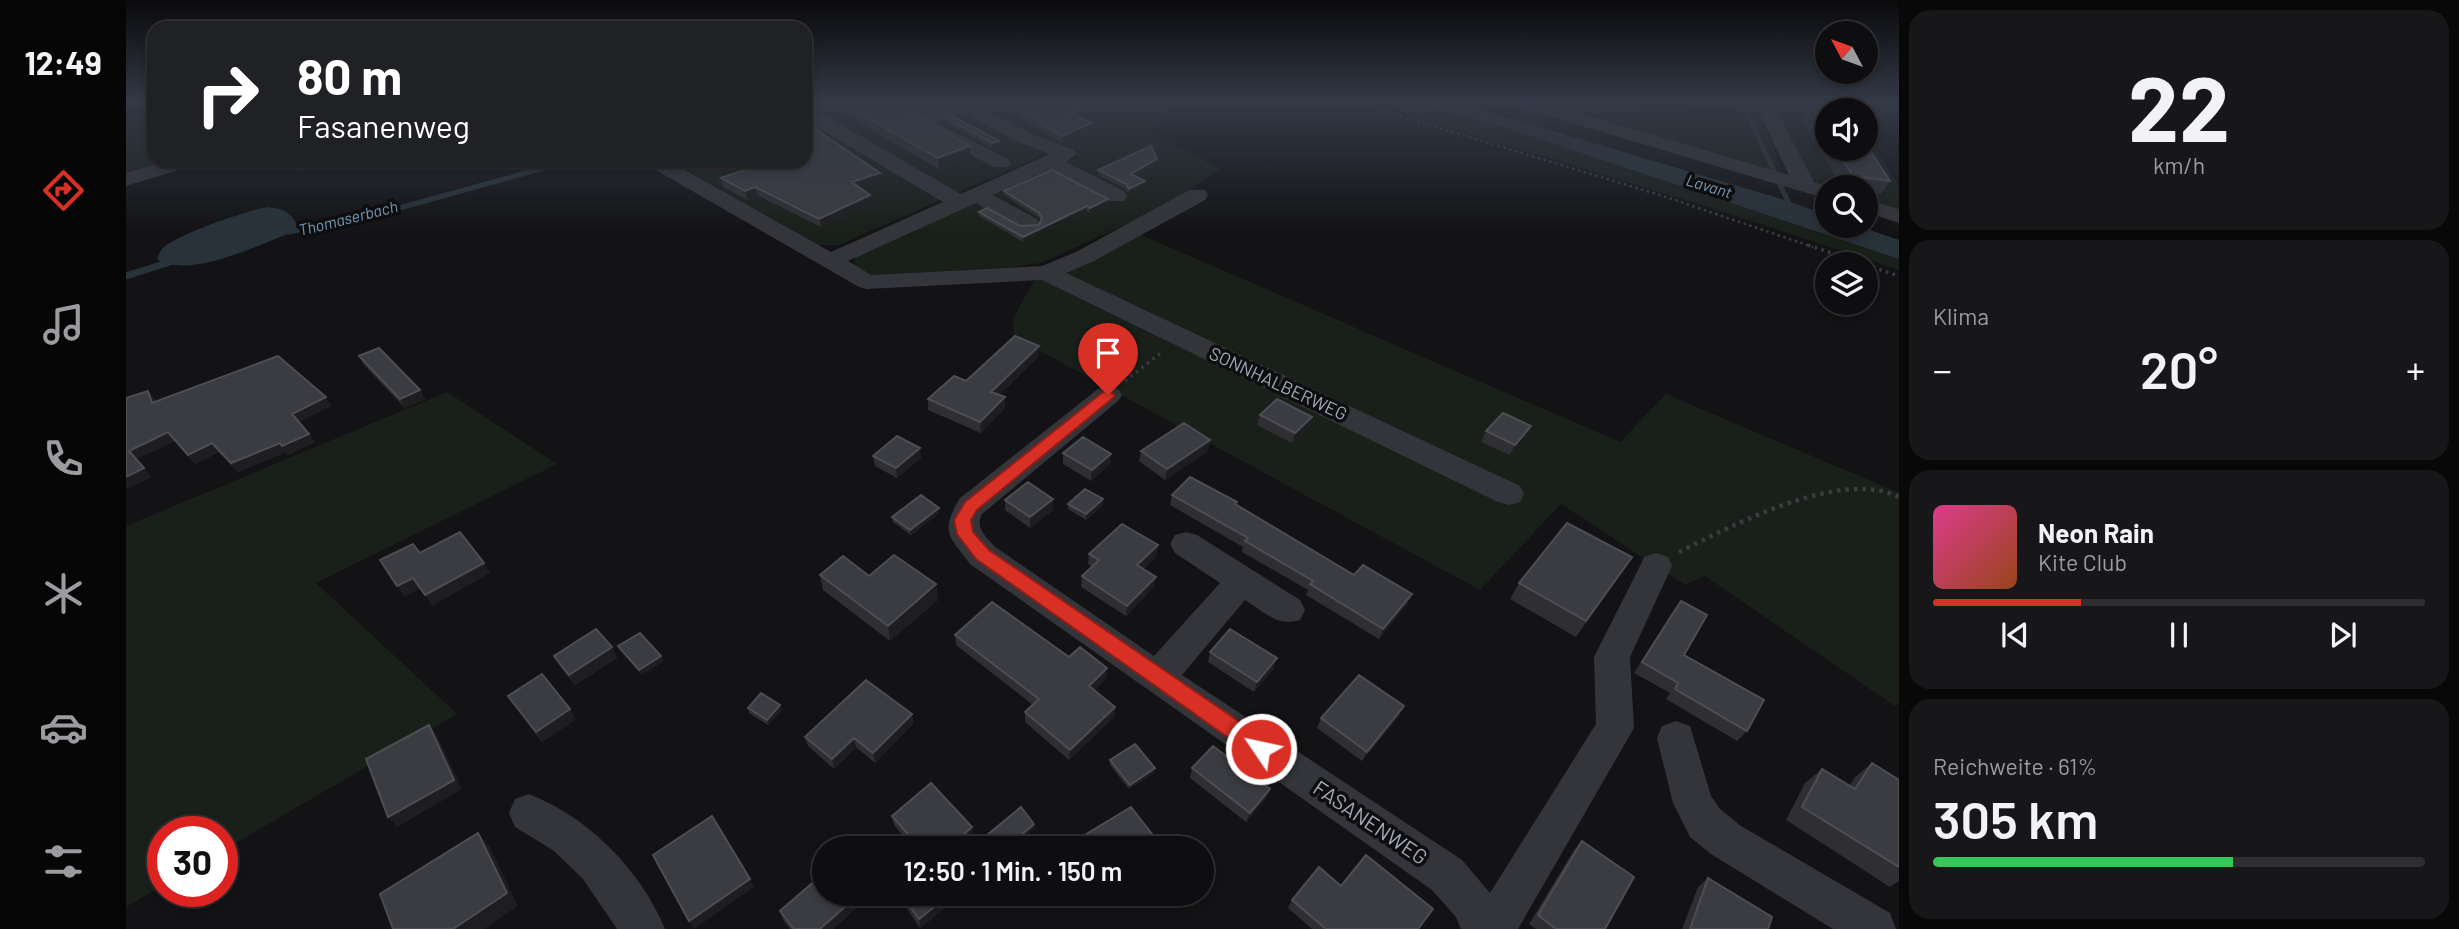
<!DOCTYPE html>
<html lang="de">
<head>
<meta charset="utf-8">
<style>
  :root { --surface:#0e0e10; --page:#171719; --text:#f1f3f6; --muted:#9b9c9f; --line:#2e2e30; --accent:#d93025 }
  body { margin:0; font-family:Barlow,sans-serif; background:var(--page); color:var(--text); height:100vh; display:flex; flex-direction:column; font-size:26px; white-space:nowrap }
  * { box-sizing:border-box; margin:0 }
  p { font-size:23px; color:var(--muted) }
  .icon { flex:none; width:38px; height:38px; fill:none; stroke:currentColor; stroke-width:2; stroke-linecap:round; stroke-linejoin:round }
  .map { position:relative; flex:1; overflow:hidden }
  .panel { display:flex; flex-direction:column; gap:10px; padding:10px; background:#080809; width:560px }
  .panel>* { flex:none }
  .hud { position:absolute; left:21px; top:21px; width:665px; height:147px; border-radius:21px; box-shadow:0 4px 10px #0003,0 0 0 2px var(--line); background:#202124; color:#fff; overflow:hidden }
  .needle { width:46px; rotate:311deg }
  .tools { position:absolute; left:1689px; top:21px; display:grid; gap:14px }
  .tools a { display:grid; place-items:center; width:63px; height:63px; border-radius:50%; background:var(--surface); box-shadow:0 4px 10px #0003,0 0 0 2px var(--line); font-size:35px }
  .speed { position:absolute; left:21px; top:816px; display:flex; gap:14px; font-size:35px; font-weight:700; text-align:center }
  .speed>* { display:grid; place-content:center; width:91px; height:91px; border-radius:50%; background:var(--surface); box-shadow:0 4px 10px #0003,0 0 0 2px var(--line); line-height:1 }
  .speed .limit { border:10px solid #d22; background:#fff; color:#111 }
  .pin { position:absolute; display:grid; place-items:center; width:60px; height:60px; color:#fff; margin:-72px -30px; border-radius:50% 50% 50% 0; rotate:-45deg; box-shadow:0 0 7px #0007 }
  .pin .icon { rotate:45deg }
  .me { position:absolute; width:77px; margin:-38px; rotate:304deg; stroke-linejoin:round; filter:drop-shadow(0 0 5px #0008) }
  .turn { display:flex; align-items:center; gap:24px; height:147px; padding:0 35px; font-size:32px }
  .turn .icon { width:91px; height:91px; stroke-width:2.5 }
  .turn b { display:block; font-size:49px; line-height:60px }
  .big { font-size:52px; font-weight:600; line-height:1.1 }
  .panel .widget { flex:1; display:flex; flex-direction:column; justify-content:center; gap:10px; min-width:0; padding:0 24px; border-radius:21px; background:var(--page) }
  .panel .dial { align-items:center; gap:0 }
  .dial b { font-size:91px; line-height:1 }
  .song { display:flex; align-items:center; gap:21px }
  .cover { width:84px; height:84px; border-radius:10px; background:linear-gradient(135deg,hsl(330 70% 55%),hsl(20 70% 35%)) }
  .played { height:7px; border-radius:4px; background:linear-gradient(90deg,var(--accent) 30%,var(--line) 30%) }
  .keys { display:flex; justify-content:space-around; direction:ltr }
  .heat { display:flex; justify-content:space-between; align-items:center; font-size:38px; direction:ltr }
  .charge { height:10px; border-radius:5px; background:linear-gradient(90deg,#34c759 61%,var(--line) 0) }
  .trip { position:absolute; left:686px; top:836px; width:402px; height:70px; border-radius:35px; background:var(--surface); box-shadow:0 4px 10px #0003,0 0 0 2px var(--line); font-weight:600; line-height:70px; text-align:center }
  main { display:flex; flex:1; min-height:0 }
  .menu { display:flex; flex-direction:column; width:126px; justify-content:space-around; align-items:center; background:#060606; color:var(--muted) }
  .menu .icon { width:49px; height:49px }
  .menu .current { color:var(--accent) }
  .menu b { font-size:32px; color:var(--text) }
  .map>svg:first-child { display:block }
  .green { fill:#19201a }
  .water { fill:#283239 }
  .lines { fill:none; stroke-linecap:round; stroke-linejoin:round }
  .stream-far1 { stroke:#283239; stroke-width:5 }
  .stream { stroke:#283239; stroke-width:7 }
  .path-far2 { stroke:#3a3c41; stroke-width:2.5; stroke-dasharray:2.5 3.5; stroke-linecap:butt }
  .path-far1 { stroke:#3a3c41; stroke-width:3.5; stroke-dasharray:2.5 4.5; stroke-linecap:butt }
  .path { stroke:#3a3c41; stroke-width:4.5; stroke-dasharray:3.5 5; stroke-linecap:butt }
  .minor { fill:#34353a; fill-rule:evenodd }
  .wall { fill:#2f2f33 }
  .shaded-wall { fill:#1e1e21 }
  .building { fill:#3b3c41; stroke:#4c4e53; stroke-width:2 }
  .route { fill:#d93025; stroke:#8d1f18; stroke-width:2 }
  .labels { text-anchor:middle; stroke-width:7; stroke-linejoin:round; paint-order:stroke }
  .far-water-label { font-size:16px; font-style:italic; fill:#779ab5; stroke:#0e0e10 }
  .street-label { font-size:18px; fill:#a3aab6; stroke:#0e0e10 }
  .near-street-label { font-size:21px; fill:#a3aab6; stroke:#0e0e10 }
</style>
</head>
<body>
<main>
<nav class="menu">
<b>12:49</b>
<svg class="icon current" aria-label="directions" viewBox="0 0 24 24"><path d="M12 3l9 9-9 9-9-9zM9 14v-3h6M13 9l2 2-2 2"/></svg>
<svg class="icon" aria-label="music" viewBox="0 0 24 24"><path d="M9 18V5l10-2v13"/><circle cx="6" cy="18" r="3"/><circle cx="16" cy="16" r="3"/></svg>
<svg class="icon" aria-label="phone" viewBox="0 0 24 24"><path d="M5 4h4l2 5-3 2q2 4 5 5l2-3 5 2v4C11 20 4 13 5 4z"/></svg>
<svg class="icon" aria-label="climate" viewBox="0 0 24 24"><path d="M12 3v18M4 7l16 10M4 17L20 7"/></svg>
<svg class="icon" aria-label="car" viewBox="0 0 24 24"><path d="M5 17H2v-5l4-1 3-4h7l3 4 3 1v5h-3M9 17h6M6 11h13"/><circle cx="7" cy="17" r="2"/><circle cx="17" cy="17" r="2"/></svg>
<svg class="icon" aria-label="filters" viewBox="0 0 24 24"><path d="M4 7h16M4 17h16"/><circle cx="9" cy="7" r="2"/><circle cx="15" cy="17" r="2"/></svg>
</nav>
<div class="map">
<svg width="1773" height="929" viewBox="0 0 1773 929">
  <rect width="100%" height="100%" fill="#131315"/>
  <path class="green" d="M679,102H1055L1022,132L1094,169L1028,212L915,263L885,267L744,275L728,266L729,256L954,156L932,148L713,245H691L545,161H679Z
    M1242,102H1288L1389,131L1773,259V270L1602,213Z
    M1408,102H1466L1613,117L1607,102H1628L1658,173Z
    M1645,102H1773V120L1740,114V110H1701V149H1740V133L1773,186V210L1740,200V187H1697L1683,177Z
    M9,117L28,126V161H51L0,177V119Z
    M1015,235L1494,442L1540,394L1773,493V704L1769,706L1579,576L1559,585L1435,504L1354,590L888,337L887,318L908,281L951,268Z
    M321,392L431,464L190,583L331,714L96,851V831H37V885L0,907V526Z"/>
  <path class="water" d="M1288,102H1329L1662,201L1701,215V226H1732L1773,240V259L1389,131Z
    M142,207C158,209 164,211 172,226L169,231C134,244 64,280 31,259C32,256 33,252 36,249C48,235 122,210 142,207Z"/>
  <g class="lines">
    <path class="stream-far1" d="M1616,102L1665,208
      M162,232L241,217L443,161"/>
    <path class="stream" d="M0,276L47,261"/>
    <path class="path-far2" d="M1228,102L1537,196L1687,247"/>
    <path class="path-far1" d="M1682,245L1738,264
      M1740,265L1773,276
      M999,381L1036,352"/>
    <path class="path" d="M1553,552C1608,525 1714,468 1773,497"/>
    <path class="minor" d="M753,102H776L797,113L832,102H846L906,134L948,150L951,154L940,162L998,191L1001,196L998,201H982L923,170L867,195L911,219L914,224L911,229H895L850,203L722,261L745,275L916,266L952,251L1063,190H1079L1082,195L1079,200L968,261L940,273L1394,486L1398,494L1394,502L1383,505L1372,502L916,280L741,289L733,287L521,165L518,161H543L705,252L817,202L689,126H679V114L700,116L835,194L924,154L892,142L837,113L809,122L882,159L885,163L882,167H868L800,131L799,125L788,124Z
      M1387,102H1416L1663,175L1628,102H1646L1688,182L1704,187H1701V199L1390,106Z
      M41,161H72L69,165L0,186V173Z
      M1740,199L1773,209V223L1740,212Z
      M982,386L992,389L996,395L992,401L856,514C849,527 859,536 868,546L1028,656L1094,583L1049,553L1044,544L1049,535L1060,532L1071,535L1174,600L1179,610L1174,620C1152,627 1138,612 1119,600L1056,675L1336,860L1364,893L1470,724L1468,657L1514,566L1518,557L1530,553L1542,557L1546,566L1504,657L1508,728L1392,929H1335L1330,917L1306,890L844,564C822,535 814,532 834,498L972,389Z
      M1550,721L1564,726L1585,796L1594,809L1615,826L1764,913L1770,929H1707L1585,854L1564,837L1547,803L1531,738L1536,726Z
      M403,794C462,817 515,870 539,929H491L457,879L428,851L389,827L383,813L389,799Z"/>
  </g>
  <path class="wall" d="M10,102H28V111Z
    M697,102H767L844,156L813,169Z
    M876,102H943L957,115L953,117L966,130L936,142L876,107Z
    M1684,107L1701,110V149H1740L1764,181L1755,194L1740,192V187H1716L1676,120Z
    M820,118L873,145L866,148L820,123Z
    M679,122L754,173L755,181L734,188L745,203L695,227L631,195L621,200L597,187L595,178L679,161Z
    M1031,163L1009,176L1019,181L1018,186L1003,194L999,189L972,175V170Z
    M878,191L982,199V204L964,213L960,211L897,242L853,216V212L894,226L913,225L915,221L913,218L878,195Z
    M913,346V356L873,395L879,397V408L855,433L802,410V399Z
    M233,356L299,399L279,408L238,365Z
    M22,391L30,402L205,406L173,422L189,442L162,455L160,452L112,472L93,452L69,464L49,441L10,459L25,477L0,489V398Z
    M1134,415L1186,417L1183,427L1166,443L1131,425Z
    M1405,426L1400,436L1384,455L1355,442L1360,431Z
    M1084,440L1082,451L1039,480L1013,461L1015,451Z
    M794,448L795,458L771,478L749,466L747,456Z
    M937,453L984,464L965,481L937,464Z
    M1046,495L1111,505L1228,575L1286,594L1281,604L1253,639L1180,595L1182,590L1116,552L1117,547L1044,505Z
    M927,499V510L904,528L879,510V500Z
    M977,499V505L960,520L942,509V504Z
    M813,508V513L785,535L767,522L766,517Z
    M1032,545L1030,556L1017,569L1028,587L1000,616L955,587L956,576L966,567L962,564L963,554Z
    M1506,557L1450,637L1384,599L1393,583Z
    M694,575L810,584L812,600L764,641L697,590Z
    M1555,601L1558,655L1621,731L1611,741L1540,699L1544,693L1508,673L1547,611Z
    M829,635L943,657L981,668L980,678L968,690L989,707L988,717L943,760L899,722V712L907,705L830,645Z
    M492,646L535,656L537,661L516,675L495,651Z
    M486,647L491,658L449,685L434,666L428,656Z
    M1084,652L1148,668L1128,692L1082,662Z
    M382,696L450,719L416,742Z
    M1278,706L1273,716L1236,761L1191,728L1195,718Z
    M622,708L656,710L642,725L623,713Z
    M786,714L787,724L749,763L730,747L708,769L682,746L679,737Z
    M984,760L1028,773L1003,789L984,765Z
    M1746,763L1773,780V881L1764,887L1660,820L1679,783L1696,769L1723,786L1729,777Z
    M1066,768L1144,789L1140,798L1120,822L1064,778Z
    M766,816L846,827L847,837L833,849H778L784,844L768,825Z
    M908,828L884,849H867L860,841V836Z
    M957,836L1031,849H958L956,846Z
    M1456,841L1479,929H1410L1403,924L1448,850Z
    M1582,878L1642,929H1556L1572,887Z
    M1215,886L1292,929H1186L1162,908L1166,900Z
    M771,894H820L823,905L794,928Z
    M730,908L707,929H664L657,920L654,911Z"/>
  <path class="shaded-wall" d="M958,109L957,115L946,120V114Z
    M966,123V130L936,142V136Z
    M873,141V145L866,148V143Z
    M844,146V156L813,169L812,158Z
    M1031,159V163L1004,179L1005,174Z
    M165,161H210L171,172Z
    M754,173L755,181L727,191L726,182Z
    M1019,181L1018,186L1003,194V189Z
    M629,187L631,195L621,200L619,191Z
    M744,195L745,203L695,227L693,219Z
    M982,199V204L964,213V208Z
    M961,206L960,211L897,242V237Z
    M913,346V356L865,402V392Z
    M294,390L299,399L279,408L274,399Z
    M22,391L29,399L33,412L26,403Z
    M200,397L205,406L172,423L166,414Z
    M879,397V408L855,433L854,422Z
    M1186,417L1183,427L1166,443L1169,433Z
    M1405,426L1400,436L1384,455L1389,445Z
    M42,432L49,441L10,459L3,451Z
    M183,434L189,442L162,455L156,446Z
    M1084,440L1082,451L1039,480L1041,469Z
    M86,443L93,452L69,464L62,455Z
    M154,443L160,452L112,472L105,463Z
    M794,448L795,458L771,478L770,468Z
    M985,454L984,464L965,481L966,470Z
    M18,468L25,477L0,489V477Z
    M927,499V510L904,528V517Z
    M977,499V505L960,520V514Z
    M813,508V513L785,535L784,530Z
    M1032,545L1030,556L1010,575L1011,565Z
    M358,563L364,573L306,606L299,595Z
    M1030,577L1028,587L1000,616L1001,606Z
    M287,578L294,588L279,597L271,586Z
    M810,584L812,600L764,641L762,626Z
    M1286,594L1281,604L1253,639L1257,629Z
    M486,647L491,658L449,685L443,675Z
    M535,656L537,661L516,675L513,670Z
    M1151,658L1148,668L1128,692L1131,682Z
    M981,668L980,678L962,696L963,686Z
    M654,705L656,710L642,725L641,720Z
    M1278,706L1273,716L1236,761L1241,752Z
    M989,707L988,717L943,760L944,750Z
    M444,709L450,719L416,742L410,732Z
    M786,714L787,724L749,763L747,753Z
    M303,725L311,735L336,789L271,827L262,817Z
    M728,738L730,747L708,769L706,759Z
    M1029,768L1028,773L1003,789L1004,785Z
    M1144,789L1140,798L1120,822L1124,813Z
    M908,824V828L884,849H879Z
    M846,827L847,837L833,849H822Z
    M352,833L364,847L392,906L358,929H327Z
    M624,879L628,887L568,929L563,921Z
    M822,896L823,905L794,928L793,919Z
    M728,899L730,908L707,929H694Z"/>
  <path class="building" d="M713,102H767L844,146L812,158Z
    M880,102H943L958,109L946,114L966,123L936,136Z
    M1684,107L1716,110H1701V134Z
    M826,116L873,141L866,143L820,118Z
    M679,122L754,173L726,182L744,195L693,219L629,187L619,191L595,178L645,161H679V149L683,148L679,145Z
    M1740,144L1764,181L1727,176L1710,149H1740Z
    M1025,146L1031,159L1005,174L1019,181L1003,189L1000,184L972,170Z
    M926,170L982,199L964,208L961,206L897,237L853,212L861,208L894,226L913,225L916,218L913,213L878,191Z
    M889,336L913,346L865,392L879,397L854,422L802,399L828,376L840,381Z
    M253,348L294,390L274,399L233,356Z
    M152,356L200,397L166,414L183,434L156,446L154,443L105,463L86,443L62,455L42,432L3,451L18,468L0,477V398L22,391L26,403Z
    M1151,399L1186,417L1169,433L1134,415Z
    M1377,413L1405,426L1389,445L1360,431Z
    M1058,423L1084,440L1041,469L1015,451Z
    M771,436L794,448L770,468L747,456Z
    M957,437L985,454L966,470L937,453Z
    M1064,477L1111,502L1109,504L1228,575L1237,565L1286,594L1257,629L1184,584L1187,581L1119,541L1122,538L1046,495Z
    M902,482L927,499L904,517L879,500Z
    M959,489L977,499L960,514L942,504Z
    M795,495L813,508L784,530L766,517Z
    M1441,523L1506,557L1460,621L1393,583Z
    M996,524L1032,545L1011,565L1030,577L1001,606L956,576L973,560L963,554Z
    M334,532L358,563L299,595L287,578L271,586L254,560L287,544L294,553Z
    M768,555L810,584L762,626L694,575L717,556L743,576Z
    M1555,601L1581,615L1558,655L1638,700L1621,731L1549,689L1552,683L1516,662Z
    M866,602L943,657L954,647L981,668L963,686L989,707L944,750L899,712L913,699L829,635Z
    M470,629L486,647L443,675L428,656Z
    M1104,629L1151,658L1131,682L1084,652Z
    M514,633L535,656L513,670L492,646Z
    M416,674L444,709L410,732L382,696Z
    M1233,675L1278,706L1241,752L1195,718Z
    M740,680L786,714L747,753L728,738L706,759L679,737Z
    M635,693L654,705L641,720L622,708Z
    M303,725L328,780L262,817L240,759Z
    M1009,744L1029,768L1004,785L984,760Z
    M1087,746L1144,789L1124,813L1066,768Z
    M1746,763L1773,780V867L1676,807L1696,769L1729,789Z
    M805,783L846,827L822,849H778L788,841L766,816Z
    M895,807L908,824L879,849H871L860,836Z
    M1005,807L1033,843L1024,849H966L957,836Z
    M586,816L624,879L563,921L527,855Z
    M352,833L381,893L327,929H267L254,894Z
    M1456,841L1508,877L1479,929H1430L1412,915Z
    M1240,855L1307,909L1292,929H1200L1166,900L1193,867L1215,886Z
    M698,873V894H724L728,899L694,929H668L654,911Z
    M1582,878L1646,917L1642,929H1564Z
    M775,894H820L822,896L793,919Z"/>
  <linearGradient id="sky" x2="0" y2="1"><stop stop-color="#0a0a0c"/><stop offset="0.44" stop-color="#333946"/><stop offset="1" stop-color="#333946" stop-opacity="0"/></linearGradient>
  <rect width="1773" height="232" fill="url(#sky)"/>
  <path class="route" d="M982,390L989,395L987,398L851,510L845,520L847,532L863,550L1143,742L1146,749L1143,756L1135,758L1128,756L850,559L831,534L828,520L839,502L977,392Z"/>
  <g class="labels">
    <g class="far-water-label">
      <text transform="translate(1583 186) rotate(17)" y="6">Lavant</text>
      <text transform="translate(222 218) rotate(-14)" y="6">Thomaserbach</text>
    </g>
    <g class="street-label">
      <text transform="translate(1152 384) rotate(25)" y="6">SONNHALBERWEG</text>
    </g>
    <g class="near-street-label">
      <text transform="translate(1244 823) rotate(34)" y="7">FASANENWEG</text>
    </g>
  </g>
</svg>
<div class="tools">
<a><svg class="needle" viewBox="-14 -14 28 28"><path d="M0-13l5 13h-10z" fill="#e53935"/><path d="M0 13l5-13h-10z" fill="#9b9c9f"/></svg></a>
<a><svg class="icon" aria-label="sound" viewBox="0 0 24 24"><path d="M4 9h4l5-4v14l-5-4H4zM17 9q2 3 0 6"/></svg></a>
<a><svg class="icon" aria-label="search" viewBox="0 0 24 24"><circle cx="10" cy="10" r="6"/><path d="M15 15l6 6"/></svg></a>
<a><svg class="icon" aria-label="layers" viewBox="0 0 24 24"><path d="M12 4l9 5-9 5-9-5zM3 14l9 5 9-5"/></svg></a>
</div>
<div class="speed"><div class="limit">30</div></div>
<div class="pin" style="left:982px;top:395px;background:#d93025"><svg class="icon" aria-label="arrive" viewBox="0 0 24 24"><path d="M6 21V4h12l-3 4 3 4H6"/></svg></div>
<svg class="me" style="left:1135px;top:749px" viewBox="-20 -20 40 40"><circle r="17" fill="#d93025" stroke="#fff" stroke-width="3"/><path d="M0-11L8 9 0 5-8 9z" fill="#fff"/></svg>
<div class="trip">12:50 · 1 Min. · 150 m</div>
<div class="hud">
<div class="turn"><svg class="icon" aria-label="right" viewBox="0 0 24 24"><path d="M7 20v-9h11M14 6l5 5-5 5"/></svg><div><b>80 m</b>Fasanenweg</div></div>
</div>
</div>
<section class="panel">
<div class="widget dial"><b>22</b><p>km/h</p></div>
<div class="widget"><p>Klima</p>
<div class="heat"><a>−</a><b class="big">20°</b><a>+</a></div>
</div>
<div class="widget">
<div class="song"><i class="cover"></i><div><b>Neon Rain</b><p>Kite Club</p></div></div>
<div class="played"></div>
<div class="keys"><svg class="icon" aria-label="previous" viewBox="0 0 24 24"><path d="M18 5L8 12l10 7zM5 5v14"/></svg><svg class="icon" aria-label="pause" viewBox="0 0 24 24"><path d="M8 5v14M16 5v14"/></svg><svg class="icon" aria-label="next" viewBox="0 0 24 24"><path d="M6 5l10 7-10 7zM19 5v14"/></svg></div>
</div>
<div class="widget"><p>Reichweite · 61%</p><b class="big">305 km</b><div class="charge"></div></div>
</section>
</main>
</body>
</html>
